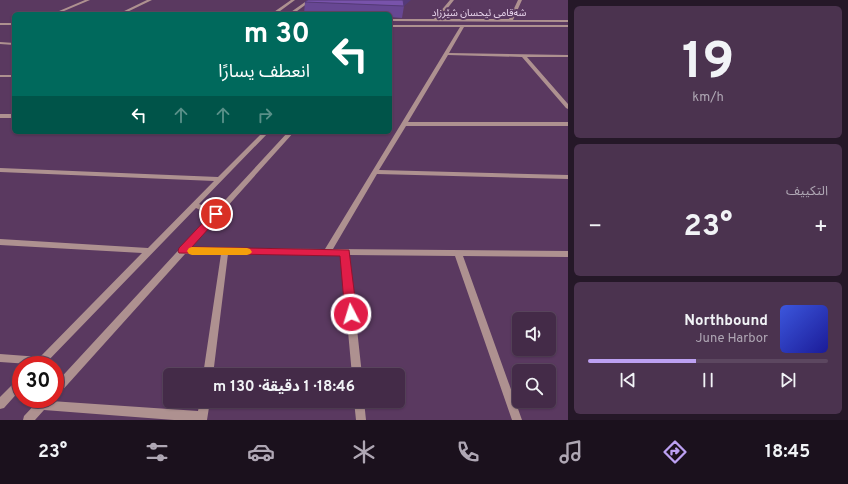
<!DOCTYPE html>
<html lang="ar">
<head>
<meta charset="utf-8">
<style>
  :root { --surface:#442b48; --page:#4b334f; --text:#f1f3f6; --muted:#afa7b4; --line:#5c4760; --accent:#bca0f2 }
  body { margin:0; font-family:Overpass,"Noto Sans Arabic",sans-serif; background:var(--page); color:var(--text); direction:rtl; height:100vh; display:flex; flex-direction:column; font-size:15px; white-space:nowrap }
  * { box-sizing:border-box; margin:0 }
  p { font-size:13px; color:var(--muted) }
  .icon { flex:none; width:22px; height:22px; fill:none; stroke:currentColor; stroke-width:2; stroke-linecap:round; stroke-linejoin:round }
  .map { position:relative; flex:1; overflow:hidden; direction:ltr }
  .panel { display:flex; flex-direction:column; gap:6px; padding:6px; background:#251828; width:280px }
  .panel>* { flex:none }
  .top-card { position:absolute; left:12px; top:12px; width:380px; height:122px; border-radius:6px; box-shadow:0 1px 3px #0004,0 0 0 1px var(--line); direction:rtl; background:#00695c; color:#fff; overflow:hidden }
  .tools { position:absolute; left:512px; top:312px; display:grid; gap:8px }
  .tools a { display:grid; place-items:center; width:44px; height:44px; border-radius:6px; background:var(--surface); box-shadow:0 1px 3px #0004,0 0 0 1px var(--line); font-size:20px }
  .speed { position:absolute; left:12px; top:356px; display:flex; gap:8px; font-size:20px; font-weight:700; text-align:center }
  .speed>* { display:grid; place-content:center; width:52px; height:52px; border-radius:50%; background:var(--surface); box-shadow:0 1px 3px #0004,0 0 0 1px var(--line); line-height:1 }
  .speed .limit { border:6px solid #d22; background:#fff; color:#111 }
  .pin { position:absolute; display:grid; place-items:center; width:34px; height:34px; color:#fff; margin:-17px; border:2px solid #fff; border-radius:50%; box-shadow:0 1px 4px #0007 }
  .me { position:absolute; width:44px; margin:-22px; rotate:355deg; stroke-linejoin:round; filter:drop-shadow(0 0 3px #0008) }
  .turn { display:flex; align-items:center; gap:14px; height:84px; padding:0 16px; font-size:18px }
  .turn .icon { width:52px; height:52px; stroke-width:2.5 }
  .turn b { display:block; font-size:28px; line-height:34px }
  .lanes { display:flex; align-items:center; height:38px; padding:0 16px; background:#0003; justify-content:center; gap:20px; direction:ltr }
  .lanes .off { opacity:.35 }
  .big { font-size:30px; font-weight:700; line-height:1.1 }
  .panel .card { flex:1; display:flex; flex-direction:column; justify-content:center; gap:6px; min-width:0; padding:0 14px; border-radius:6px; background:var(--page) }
  .panel .dial { align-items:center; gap:0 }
  .dial b { font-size:52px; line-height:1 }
  .song { display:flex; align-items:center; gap:12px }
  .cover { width:48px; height:48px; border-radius:6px; background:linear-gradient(135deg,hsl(230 70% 55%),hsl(240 70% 35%)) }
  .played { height:4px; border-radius:2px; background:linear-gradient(90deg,var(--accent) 45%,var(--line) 45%) }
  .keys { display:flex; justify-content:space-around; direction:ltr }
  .heat { display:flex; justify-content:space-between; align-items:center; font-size:22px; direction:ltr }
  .trip { position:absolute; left:163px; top:368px; width:242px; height:40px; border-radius:6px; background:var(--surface); box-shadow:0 1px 3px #0004,0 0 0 1px var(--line); font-weight:700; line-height:40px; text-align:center; direction:rtl }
  .dock { display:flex; height:64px; justify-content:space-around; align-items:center; background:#1b111d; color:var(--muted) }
  .dock .icon { width:28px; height:28px }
  .dock .on { color:var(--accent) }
  .dock b { font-size:18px; color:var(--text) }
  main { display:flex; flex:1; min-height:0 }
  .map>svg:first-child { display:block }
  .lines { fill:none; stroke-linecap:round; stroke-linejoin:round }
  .minor { fill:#ae9190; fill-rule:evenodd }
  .wall { fill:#674793 }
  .shaded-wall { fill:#543a78 }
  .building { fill:#7853ab; stroke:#543a78 }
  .route { fill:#e11d48; stroke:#92132f }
  .slow { fill:#f59e0b }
  .labels { text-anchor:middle; stroke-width:4; stroke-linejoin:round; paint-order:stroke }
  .far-street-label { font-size:10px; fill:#ecd9f0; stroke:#5a3960 }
</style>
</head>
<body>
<main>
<section class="panel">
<div class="card dial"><b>19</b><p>km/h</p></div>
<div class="card"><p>التكييف</p>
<div class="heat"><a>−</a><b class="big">23°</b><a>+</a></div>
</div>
<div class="card">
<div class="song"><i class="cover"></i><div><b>Northbound</b><p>June Harbor</p></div></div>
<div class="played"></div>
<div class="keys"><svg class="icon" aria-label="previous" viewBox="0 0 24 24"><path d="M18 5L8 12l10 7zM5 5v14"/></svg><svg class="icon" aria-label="pause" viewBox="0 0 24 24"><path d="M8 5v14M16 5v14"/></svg><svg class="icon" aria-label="next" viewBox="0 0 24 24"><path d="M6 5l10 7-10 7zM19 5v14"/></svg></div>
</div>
</section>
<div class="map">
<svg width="568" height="420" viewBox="0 0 568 420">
  <rect width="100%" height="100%" fill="#5a3960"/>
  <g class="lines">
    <path class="minor" d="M85,0H90L57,14H52Z
      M147,0H152L123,14H118Z
      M291,0H295L276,14H271Z
      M308,0H312L293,14H288Z
      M450,0H454L439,19H509L518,0H522L513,20H568V22L390,21V19H434Z
      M0,23H14V25H0Z
      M390,25H568V27H464L449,53L568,55V57H527L568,104V109L566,108L522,57L448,55L408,122H568V126H406L379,170L568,175V179L377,174L333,249L568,251V257L463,256L522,420H512L455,256L349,255L362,375H352L341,255L228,254L213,375H203L221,254H185L59,394L55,396V384L211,215L196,208L44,365L0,362V354L40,357L142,253L0,245V239L148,248L214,181L0,172V168L218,177L263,132H269L199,204L215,211L288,132H294L190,248L325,249L460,27H390Z
      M0,42L14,43V45L0,44Z
      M0,75H14V77H0Z
      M0,114H14V118H0Z
      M21,377V389L4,408L0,409V397L18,379Z
      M40,399H52L51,401L198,411L200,401H210L207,420H174L44,410L35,420H23L24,416Z
      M354,401H364L366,420H356Z"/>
  </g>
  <path class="wall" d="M305,2L404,6L402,18L390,17V14H304Z"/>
  <path class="shaded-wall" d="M402,0H411L404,6Z"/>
  <path class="building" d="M308,0H403L404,6L305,2Z"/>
  <path class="route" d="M216,211L219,212L220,214L219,217L192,247L349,250L357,314L355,317L351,318L347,317L345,314L340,256L179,253L178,251L179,248L213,212Z"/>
  <path class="slow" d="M192,247L247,248L250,249L252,252L250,254L247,255H192L189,254L187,251L189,248Z"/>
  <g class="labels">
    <g class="far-street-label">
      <text x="479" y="16">شەقامی ئیحسان شێرزاد</text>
    </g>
  </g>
</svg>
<div class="tools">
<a><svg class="icon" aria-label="sound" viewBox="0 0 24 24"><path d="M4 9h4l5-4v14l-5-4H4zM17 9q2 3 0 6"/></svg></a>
<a><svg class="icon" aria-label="search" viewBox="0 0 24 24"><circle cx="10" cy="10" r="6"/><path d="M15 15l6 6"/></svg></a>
</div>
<div class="speed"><div class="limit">30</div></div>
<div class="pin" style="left:216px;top:214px;background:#d93025"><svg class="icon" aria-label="arrive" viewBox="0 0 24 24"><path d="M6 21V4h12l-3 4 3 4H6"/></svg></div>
<svg class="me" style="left:351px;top:314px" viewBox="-20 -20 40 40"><circle r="17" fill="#e11d48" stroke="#fff" stroke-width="3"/><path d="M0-11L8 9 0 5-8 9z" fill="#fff"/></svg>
<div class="trip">18:46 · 1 دقيقة · 130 m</div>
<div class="top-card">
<div class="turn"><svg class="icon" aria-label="left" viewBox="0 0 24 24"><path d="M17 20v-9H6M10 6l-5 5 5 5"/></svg><div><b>30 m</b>انعطف يسارًا</div></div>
<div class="lanes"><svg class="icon" aria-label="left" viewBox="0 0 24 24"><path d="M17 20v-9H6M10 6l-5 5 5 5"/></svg><svg class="icon off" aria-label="ahead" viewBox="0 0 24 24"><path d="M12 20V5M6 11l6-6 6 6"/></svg><svg class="icon off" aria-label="ahead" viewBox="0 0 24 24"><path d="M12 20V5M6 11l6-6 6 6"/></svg><svg class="icon off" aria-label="right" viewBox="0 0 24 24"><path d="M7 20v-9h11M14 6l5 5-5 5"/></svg></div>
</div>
</div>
</main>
<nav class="dock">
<b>18:45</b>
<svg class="icon on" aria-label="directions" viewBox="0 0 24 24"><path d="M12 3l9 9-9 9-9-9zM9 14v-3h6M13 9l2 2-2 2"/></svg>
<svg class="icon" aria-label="music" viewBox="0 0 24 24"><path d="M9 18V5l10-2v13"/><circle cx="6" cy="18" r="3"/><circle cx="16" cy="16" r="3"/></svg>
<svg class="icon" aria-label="phone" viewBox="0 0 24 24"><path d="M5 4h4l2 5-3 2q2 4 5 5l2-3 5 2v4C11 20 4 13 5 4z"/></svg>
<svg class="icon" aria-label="climate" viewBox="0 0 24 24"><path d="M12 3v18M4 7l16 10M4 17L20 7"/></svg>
<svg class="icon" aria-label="car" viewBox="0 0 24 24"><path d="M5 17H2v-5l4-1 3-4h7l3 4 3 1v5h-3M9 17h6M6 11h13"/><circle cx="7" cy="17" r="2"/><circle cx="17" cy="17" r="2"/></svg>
<svg class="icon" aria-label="filters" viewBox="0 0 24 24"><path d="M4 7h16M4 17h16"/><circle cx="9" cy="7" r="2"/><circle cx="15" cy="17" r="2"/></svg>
<b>23°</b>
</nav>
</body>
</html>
